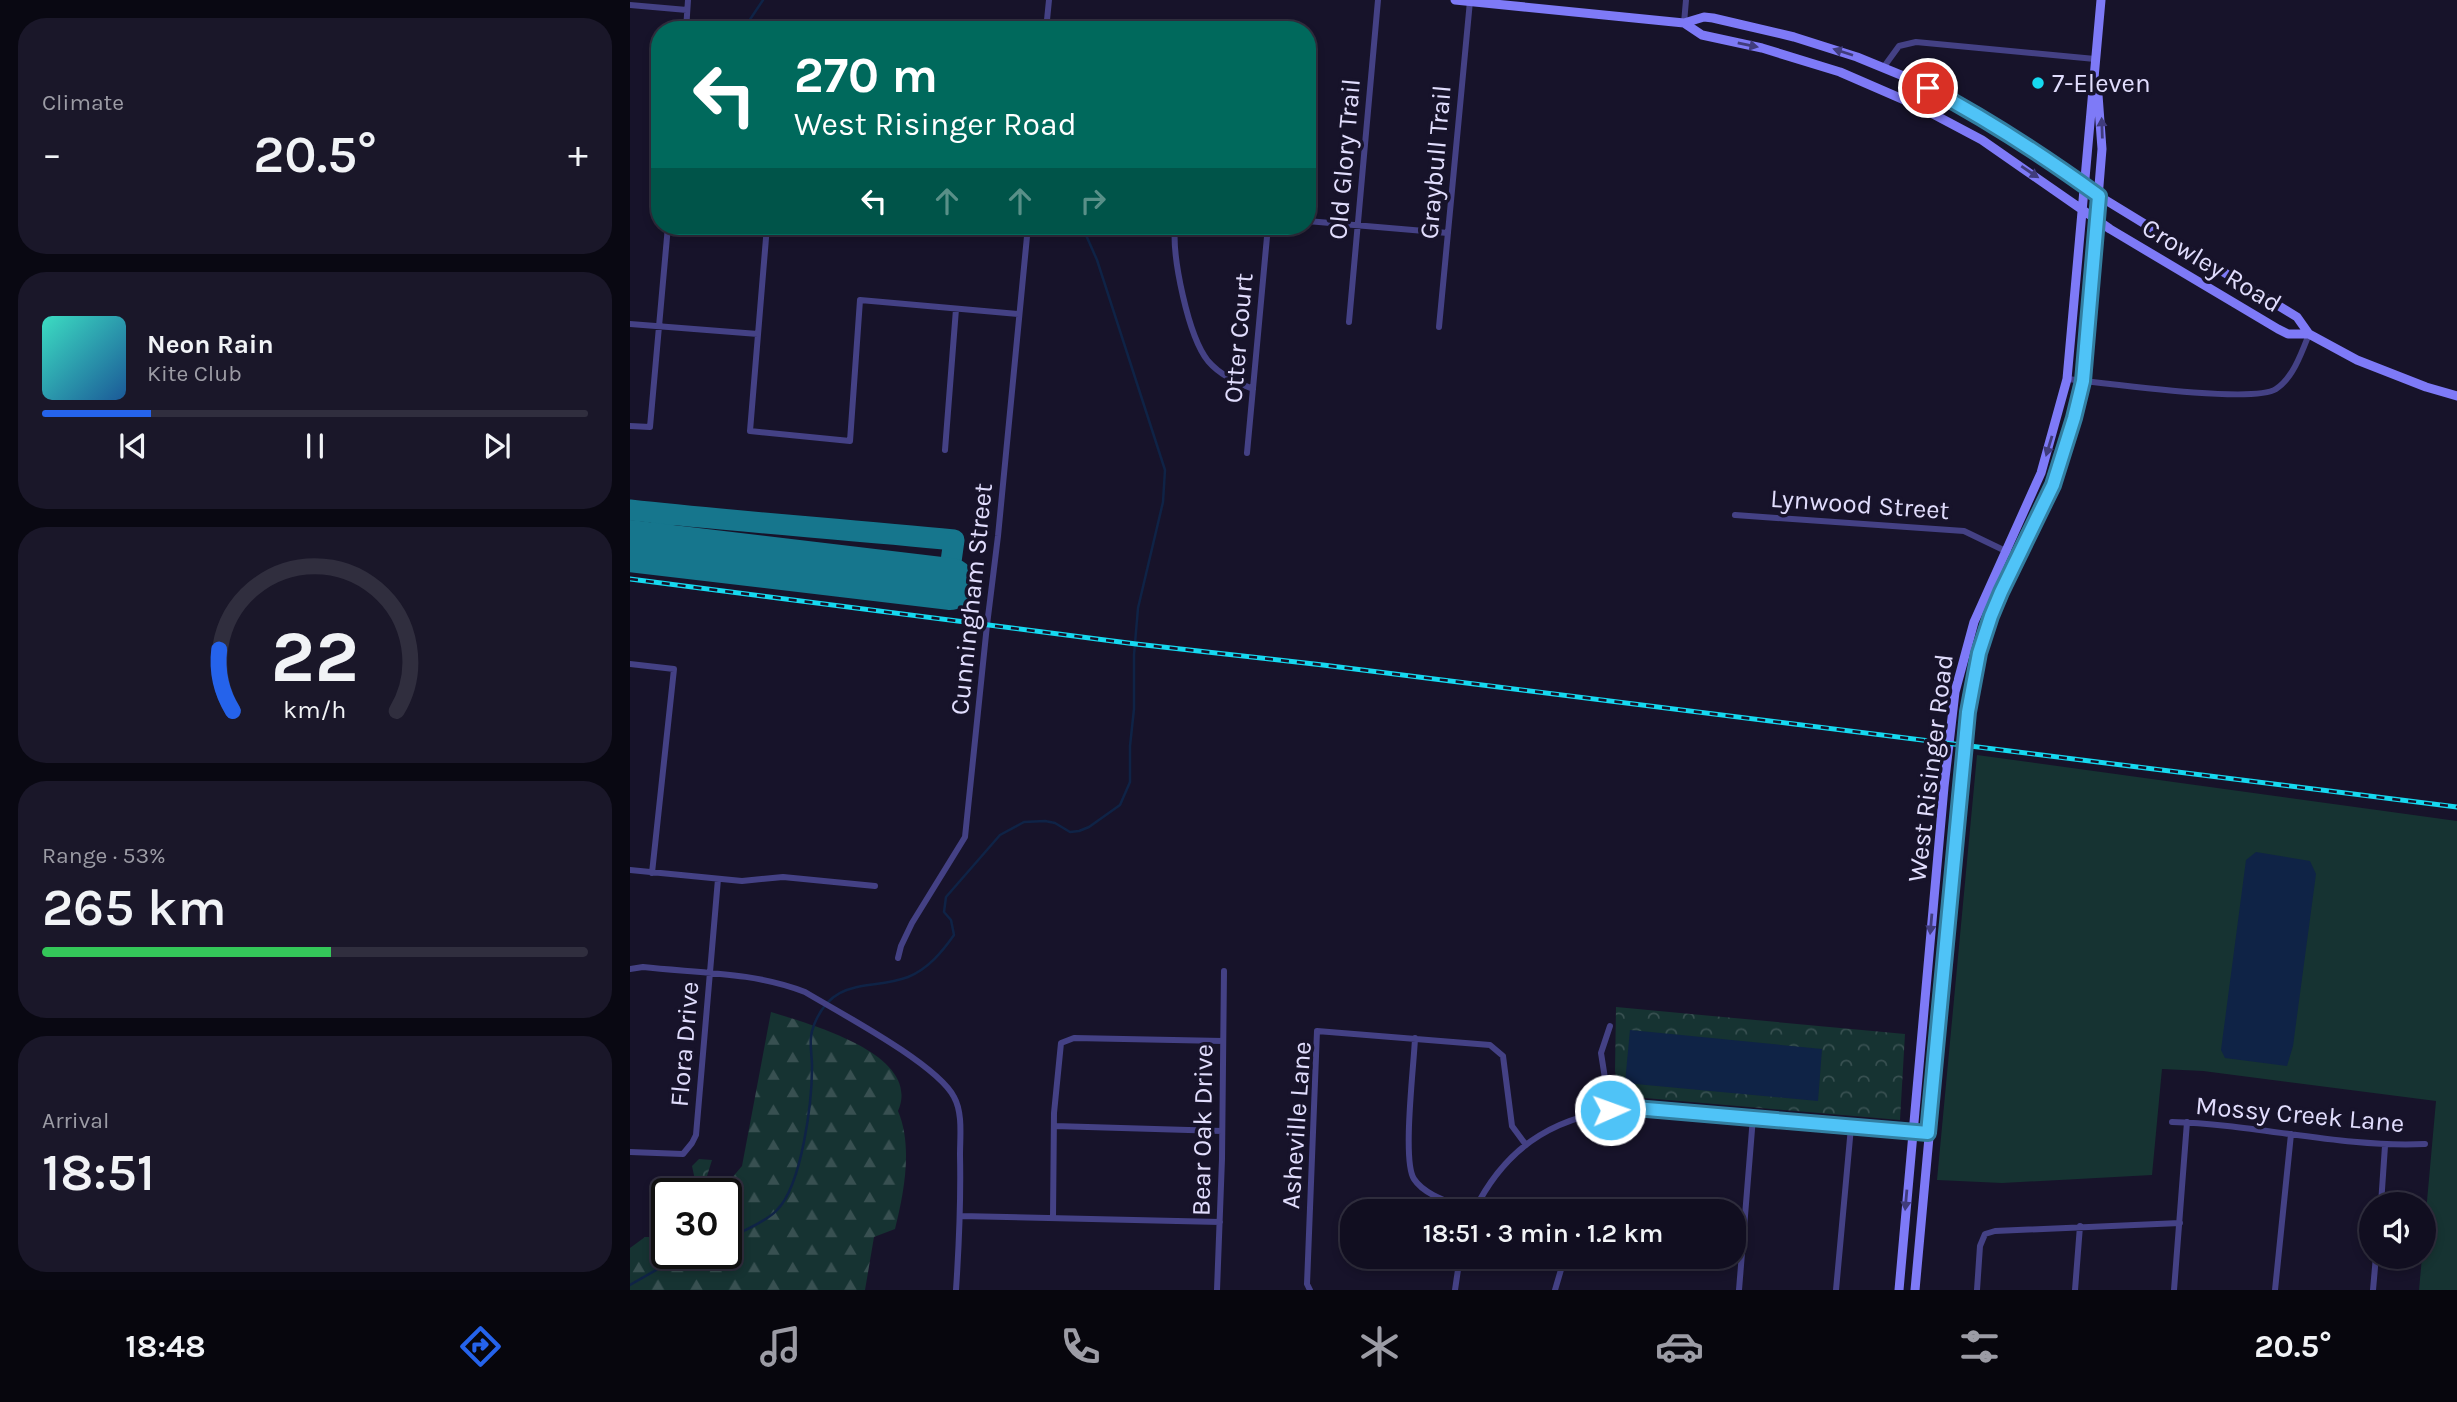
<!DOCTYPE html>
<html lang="en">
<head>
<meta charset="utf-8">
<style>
  :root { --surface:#110e20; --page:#1a1729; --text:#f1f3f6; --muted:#9c9ca5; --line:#302e3e; --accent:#2563eb }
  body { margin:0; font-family:Karla,sans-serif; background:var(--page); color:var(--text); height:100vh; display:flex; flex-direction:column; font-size:26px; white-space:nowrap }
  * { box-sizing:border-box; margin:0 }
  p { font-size:23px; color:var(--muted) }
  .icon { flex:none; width:38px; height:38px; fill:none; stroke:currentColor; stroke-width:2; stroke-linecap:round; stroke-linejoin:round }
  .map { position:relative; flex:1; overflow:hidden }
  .drawer { display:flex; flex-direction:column; gap:18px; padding:18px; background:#090812; width:630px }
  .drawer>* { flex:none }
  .banner { position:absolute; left:21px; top:21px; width:665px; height:214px; border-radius:28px; box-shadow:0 4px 10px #0003,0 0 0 2px var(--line); background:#00695c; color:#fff; overflow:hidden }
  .controls { position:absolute; left:1729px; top:1192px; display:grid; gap:14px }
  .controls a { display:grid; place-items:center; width:77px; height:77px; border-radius:50%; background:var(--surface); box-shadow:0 4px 10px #0003,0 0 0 2px var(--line); font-size:35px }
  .speed { position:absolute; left:21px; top:1178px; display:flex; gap:14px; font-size:35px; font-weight:700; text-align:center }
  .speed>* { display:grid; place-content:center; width:91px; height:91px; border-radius:50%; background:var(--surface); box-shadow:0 4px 10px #0003,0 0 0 2px var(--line); line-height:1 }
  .speed .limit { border:4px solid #111; border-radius:10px; background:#fff; color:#111 }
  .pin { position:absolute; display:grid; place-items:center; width:60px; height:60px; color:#fff; margin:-30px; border:4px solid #fff; border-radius:50%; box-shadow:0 2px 7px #0007 }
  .me { position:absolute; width:77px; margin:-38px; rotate:88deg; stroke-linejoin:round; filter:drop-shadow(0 0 5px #0008) }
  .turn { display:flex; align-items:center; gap:24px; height:147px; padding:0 28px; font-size:32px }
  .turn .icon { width:91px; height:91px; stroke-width:2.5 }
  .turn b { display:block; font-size:49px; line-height:60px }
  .lanes { display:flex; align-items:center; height:66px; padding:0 28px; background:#0003; justify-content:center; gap:35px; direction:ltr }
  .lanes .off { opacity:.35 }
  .big { font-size:52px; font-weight:600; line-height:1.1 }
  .drawer .widget { flex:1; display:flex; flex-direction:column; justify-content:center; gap:10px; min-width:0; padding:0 24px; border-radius:28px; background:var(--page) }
  .drawer .dial { align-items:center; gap:0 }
  .dial svg { height:182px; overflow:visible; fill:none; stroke:var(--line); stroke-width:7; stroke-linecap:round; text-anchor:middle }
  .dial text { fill:var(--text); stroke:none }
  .song { display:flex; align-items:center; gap:21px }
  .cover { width:84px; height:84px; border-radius:10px; background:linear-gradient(135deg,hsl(170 70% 55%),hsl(210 70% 35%)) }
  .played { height:7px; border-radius:4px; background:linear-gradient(90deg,var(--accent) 20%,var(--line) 20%) }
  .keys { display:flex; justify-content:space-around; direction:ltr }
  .heat { display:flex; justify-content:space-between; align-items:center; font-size:38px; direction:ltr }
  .charge { height:10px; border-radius:5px; background:linear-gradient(90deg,#34c759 53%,var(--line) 0) }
  .trip { position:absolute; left:710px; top:1199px; width:406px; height:70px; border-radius:28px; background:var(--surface); box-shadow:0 4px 10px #0003,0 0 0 2px var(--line); font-weight:600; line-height:70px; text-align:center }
  .menu { display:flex; height:112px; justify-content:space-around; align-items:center; background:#07060d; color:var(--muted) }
  .menu .icon { width:49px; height:49px }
  .menu .active { color:var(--accent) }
  .menu b { font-size:32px; color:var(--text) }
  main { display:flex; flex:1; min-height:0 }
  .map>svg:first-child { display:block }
  .grass { fill:#163332 }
  .forest { fill:url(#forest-firs) }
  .park { fill:url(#park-crowns) }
  .water { fill:#0f2346 }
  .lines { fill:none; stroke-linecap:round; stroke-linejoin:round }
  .stream { stroke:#0f2346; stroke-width:2.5 }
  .taxiway { stroke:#16768d; stroke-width:21 }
  .runway { stroke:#16768d; stroke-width:52 }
  .street { stroke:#444185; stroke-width:6 }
  .secondary { stroke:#7e7af7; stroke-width:9 }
  .rail-casing { stroke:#16d9f0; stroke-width:5 }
  .rail { stroke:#17132a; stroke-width:2.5; stroke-dasharray:8; stroke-linecap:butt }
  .oneway { fill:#403c7c }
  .route-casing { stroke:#337fa1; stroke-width:18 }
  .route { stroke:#4fc3f7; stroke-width:12 }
  .poi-dot { fill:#16d9f0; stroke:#17132a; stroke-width:2.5 }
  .labels { text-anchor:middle; stroke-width:7; stroke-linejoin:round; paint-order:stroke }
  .poi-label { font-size:26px; fill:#e1ddfd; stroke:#17132a; text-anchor:start }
  .street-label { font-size:26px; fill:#e1ddfd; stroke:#17132a }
</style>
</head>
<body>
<main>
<section class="drawer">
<div class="widget"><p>Climate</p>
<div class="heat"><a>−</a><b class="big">20.5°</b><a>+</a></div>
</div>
<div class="widget">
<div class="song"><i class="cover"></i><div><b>Neon Rain</b><p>Kite Club</p></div></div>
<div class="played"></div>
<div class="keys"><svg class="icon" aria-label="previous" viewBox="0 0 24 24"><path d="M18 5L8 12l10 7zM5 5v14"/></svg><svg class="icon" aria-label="pause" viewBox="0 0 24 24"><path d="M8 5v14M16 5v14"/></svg><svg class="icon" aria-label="next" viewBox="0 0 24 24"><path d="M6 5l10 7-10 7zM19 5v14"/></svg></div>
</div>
<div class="widget dial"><svg viewBox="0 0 100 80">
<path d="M14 69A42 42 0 1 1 86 69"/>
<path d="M14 69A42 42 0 0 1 8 42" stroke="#2563eb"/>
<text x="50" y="56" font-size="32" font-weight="700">22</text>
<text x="50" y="72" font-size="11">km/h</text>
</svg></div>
<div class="widget"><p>Range · 53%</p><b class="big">265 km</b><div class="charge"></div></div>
<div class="widget"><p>Arrival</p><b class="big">18:51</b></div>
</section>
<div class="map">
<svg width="1827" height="1290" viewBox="0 0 1827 1290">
  <defs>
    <pattern id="forest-firs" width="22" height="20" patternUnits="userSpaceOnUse" patternTransform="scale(1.75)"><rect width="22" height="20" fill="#163332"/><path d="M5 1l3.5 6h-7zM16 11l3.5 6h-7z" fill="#385051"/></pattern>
    <pattern id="park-crowns" width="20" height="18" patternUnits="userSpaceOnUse" patternTransform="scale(1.75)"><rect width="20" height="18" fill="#163332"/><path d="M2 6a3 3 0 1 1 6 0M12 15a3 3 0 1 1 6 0" fill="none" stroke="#385051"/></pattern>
  </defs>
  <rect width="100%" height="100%" fill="#17132a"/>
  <path class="grass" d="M1347,755L1827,821V1290H1789L1806,1101L1573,1071L1532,1069L1522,1175L1372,1183L1307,1180Z"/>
  <path class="forest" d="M141,1012C179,1024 293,1054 268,1111C283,1146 274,1193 265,1229L244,1237L235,1290H0V1248L15,1237H37V1253H96V1194L89,1193L112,1166Z"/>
  <path class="park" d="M986,1007L1275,1034L1270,1120L1015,1098L990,1099L985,1071Z
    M69,1159L82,1160L77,1176L65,1180L62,1166Z"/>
  <path class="water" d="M1626,852L1680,861L1686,874L1663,1046L1657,1066L1595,1058L1591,1050L1616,860Z
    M1000,1030L1192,1049L1188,1101L995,1083Z"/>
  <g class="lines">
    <path class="stream" d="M113,30L133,0
      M96,1239C110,1233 137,1221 147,1210C172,1185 182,1102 182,1067C182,1052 178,1039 184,1025C203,976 240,991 278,977C298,969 312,952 324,935L321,920L314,912L316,897L370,835L394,822L415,821L425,823L440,832L449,831L459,827L490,805L500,782V746L504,709V655L508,608L533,502L535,470L467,260L452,226
      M0,1285L40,1262L62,1253"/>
    <path class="taxiway" d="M0,510C108,522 216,529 324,540L318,583
      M29,549L32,514"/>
    <path class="runway" d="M0,546L320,584"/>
    <path class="street" d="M0,5L57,10
      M1054,23L1056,0
      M56,30L58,0
      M416,30L419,0
      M1253,68L1269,46L1286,42L1465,59
      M677,221L818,233
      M137,226L120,431L220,441L230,300L389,314
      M545,226C542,257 558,336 578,361C590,375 606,382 623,389
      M719,322L748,0
      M0,324L128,334
      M809,327L840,1
      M1437,379C1473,383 1623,404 1646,389C1663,378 1672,352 1679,334
      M0,426L20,427L38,226
      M315,450L326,309
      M617,453L638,226
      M1105,515L1334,531L1388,557
      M0,664L44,669L22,873
      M0,870L112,881L153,877L245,886
      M268,958L271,946L282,923L335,837L357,625L368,536L398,226
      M0,969L13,967C67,973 124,972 175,992C210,1013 307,1064 324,1097C333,1113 330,1137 330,1155C331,1200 329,1245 326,1290
      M980,1026L971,1053L980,1110
      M785,1038C784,1065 772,1161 784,1179C795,1196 823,1203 841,1211
      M1542,1122C1626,1124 1710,1148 1795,1144
      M424,1126L592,1131
      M0,1152L53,1154L62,1143L66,1135L88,879
      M1751,1204L1755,1146
      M844,1211C878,1142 931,1113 1005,1108L1298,1133
      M1000,1211L1013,1209L1036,1211
      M330,1216L590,1222
      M423,1217L424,1113L431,1043L444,1038L593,1041
      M587,1290L592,1159L594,971
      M680,1290L677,1284L687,1031L860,1045L873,1056L882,1126L896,1145
      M825,1290L830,1256
      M925,1290L935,1256
      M1109,1290L1123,1117
      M1206,1290L1221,1127
      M1347,1290L1350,1246L1355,1234L1365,1231L1550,1223
      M1445,1290L1450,1226
      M1544,1290L1557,1122
      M1645,1290L1661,1134
      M1743,1290L1746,1256"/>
    <path class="secondary" d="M825,0L1054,23L1074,17L1083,18L1164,37L1227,57L1283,80L1326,103L1469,196L1667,317L1679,334
      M1054,23L1072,35L1132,48L1210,72L1286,105L1352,140L1480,229L1648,329L1658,334H1679L1727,360L1796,387L1827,396
      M1269,1290L1314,787L1325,692L1344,622L1411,473L1437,379L1471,0
      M1285,1290L1338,712L1349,653L1361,616L1371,592L1423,485L1453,381L1472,149L1467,81"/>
    <g class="rail-casing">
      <path id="rail" d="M0,579L506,644L693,665L1827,807"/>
    </g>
    <use href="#rail" class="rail"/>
  </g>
  <defs><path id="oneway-solid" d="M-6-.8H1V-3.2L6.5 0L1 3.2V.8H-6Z" transform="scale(1.75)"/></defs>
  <g class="oneway">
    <use href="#oneway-solid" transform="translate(1118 45) rotate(12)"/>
    <use href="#oneway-solid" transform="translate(1213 52) rotate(-162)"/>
    <use href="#oneway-solid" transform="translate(1472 128) rotate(-92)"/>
    <use href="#oneway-solid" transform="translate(1400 172) rotate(34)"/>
    <use href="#oneway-solid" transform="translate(1419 446) rotate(107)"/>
    <use href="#oneway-solid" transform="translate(1301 924) rotate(95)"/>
    <use href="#oneway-solid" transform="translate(1276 1200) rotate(95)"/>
  </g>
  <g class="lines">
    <g class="route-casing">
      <path id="route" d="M980,1110L1005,1108L1298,1133L1338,712L1349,653L1361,616L1371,592L1423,485L1444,418L1453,381L1469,196C1415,157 1357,119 1298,88"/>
    </g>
    <use href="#route" class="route"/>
  </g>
  <circle class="poi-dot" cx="1408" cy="83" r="7"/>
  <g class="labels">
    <g class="poi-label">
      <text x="1422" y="92">7-Eleven</text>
    </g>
    <g class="street-label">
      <text transform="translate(714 159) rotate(-85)" y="9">Old Glory Trail</text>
      <text transform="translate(805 162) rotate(-85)" y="9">Graybull Trail</text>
      <text transform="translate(1582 265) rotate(31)" y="9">Crowley Road</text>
      <text transform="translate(608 338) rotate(-85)" y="9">Otter Court</text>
      <text transform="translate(1230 504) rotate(4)" y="9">Lynwood Street</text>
      <text transform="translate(341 599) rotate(-84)" y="9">Cunningham Street</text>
      <text transform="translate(1300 768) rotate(-83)" y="9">West Risinger Road</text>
      <text transform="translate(54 1044) rotate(-85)" y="9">Flora Drive</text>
      <text transform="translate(1670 1114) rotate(5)" y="9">Mossy Creek Lane</text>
      <text transform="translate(666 1125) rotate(-86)" y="9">Asheville Lane</text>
      <text transform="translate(572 1130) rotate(-89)" y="9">Bear Oak Drive</text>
    </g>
  </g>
</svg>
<div class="controls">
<a><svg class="icon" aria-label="sound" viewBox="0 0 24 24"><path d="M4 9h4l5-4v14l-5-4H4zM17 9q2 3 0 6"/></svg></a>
</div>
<div class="speed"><div class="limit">30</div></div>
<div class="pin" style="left:1298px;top:88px;background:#d93025"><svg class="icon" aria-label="arrive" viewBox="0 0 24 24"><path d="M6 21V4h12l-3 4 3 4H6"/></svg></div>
<svg class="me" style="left:980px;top:1110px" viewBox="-20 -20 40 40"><circle r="17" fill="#4fc3f7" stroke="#fff" stroke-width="3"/><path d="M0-11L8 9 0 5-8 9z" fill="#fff"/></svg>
<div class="trip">18:51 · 3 min · 1.2 km</div>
<div class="banner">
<div class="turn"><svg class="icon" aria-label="left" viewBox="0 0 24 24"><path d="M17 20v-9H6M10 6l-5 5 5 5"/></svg><div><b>270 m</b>West Risinger Road</div></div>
<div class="lanes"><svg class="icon" aria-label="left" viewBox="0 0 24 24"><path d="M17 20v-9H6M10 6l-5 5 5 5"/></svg><svg class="icon off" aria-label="ahead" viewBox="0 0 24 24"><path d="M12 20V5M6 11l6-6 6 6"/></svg><svg class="icon off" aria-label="ahead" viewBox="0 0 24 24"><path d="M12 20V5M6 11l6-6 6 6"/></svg><svg class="icon off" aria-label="right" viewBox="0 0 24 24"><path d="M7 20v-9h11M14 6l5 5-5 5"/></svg></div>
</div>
</div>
</main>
<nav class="menu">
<b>18:48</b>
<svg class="icon active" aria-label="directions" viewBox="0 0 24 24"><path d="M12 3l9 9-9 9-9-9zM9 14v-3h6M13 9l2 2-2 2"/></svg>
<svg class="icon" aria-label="music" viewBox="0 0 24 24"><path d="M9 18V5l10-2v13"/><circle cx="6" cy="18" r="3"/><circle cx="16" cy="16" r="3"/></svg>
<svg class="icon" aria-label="phone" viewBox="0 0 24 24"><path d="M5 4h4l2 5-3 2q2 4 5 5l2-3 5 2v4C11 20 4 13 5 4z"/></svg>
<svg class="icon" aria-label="climate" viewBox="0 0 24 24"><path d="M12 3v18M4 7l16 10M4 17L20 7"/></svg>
<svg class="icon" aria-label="car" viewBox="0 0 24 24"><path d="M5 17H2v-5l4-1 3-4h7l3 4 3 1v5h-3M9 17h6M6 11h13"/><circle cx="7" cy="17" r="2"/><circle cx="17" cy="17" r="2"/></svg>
<svg class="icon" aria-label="filters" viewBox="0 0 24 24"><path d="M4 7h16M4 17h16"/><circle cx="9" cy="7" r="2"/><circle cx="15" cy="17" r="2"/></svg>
<b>20.5°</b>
</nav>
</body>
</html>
